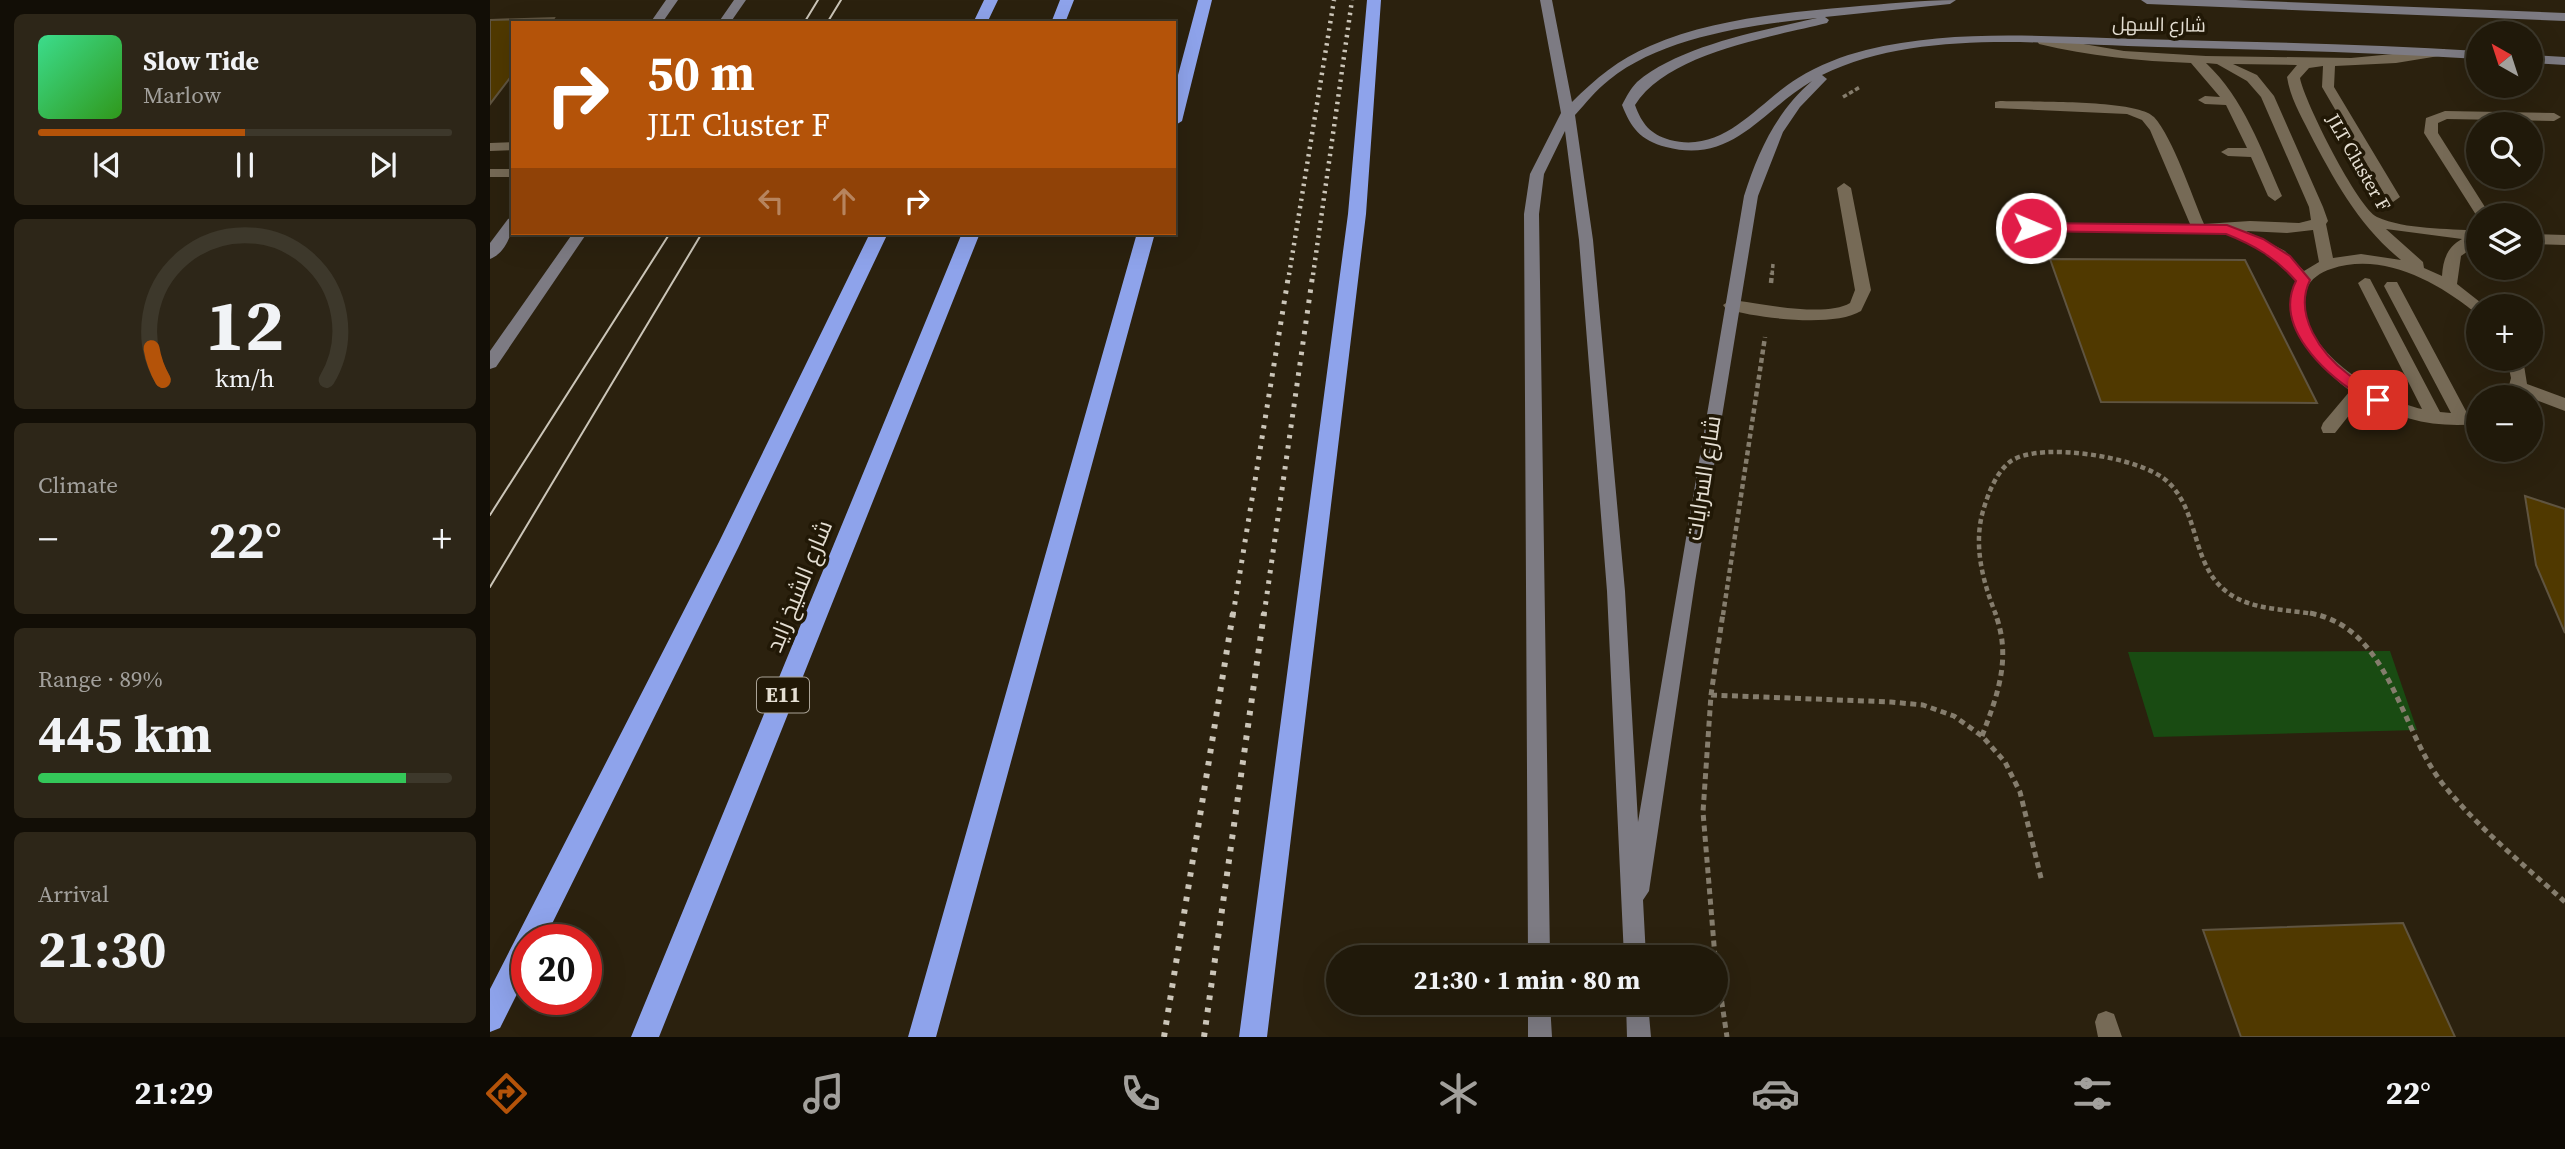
<!DOCTYPE html>
<html lang="en">
<head>
<meta charset="utf-8">
<style>
  :root { --surface:#20190a; --page:#2d2618; --text:#f1f3f6; --muted:#a2a09c; --line:#3d382b; --accent:#b45309 }
  body { margin:0; font-family:"Source Serif 4",Cairo,serif; background:var(--page); color:var(--text); height:100vh; display:flex; flex-direction:column; font-size:26px; white-space:nowrap }
  * { box-sizing:border-box; margin:0 }
  p { font-size:23px; color:var(--muted) }
  .icon { flex:none; width:38px; height:38px; fill:none; stroke:currentColor; stroke-width:2; stroke-linecap:round; stroke-linejoin:round }
  .map { position:relative; flex:1; overflow:hidden }
  .side { display:flex; flex-direction:column; gap:14px; padding:14px; background:#120e06; width:490px }
  .side>* { flex:none }
  .hud { position:absolute; left:21px; top:21px; width:665px; height:214px; border-radius:0px; box-shadow:0 7px 28px #0002,0 0 0 2px var(--line); background:#b45309; color:#fff; overflow:hidden }
  .needle { width:46px; rotate:321deg }
  .fabs { position:absolute; left:1976px; top:21px; display:grid; gap:14px }
  .fabs a { display:grid; place-items:center; width:77px; height:77px; border-radius:50%; background:var(--surface); box-shadow:0 7px 28px #0002,0 0 0 2px var(--line); font-size:35px }
  .speed { position:absolute; left:21px; top:924px; display:flex; gap:14px; font-size:35px; font-weight:700; text-align:center }
  .speed>* { display:grid; place-content:center; width:91px; height:91px; border-radius:50%; background:var(--surface); box-shadow:0 7px 28px #0002,0 0 0 2px var(--line); line-height:1 }
  .speed .limit { border:10px solid #d22; background:#fff; color:#111 }
  .pin { position:absolute; display:grid; place-items:center; width:60px; height:60px; color:#fff; margin:-30px; border-radius:14px; box-shadow:0 4px 10px #0006 }
  .me { position:absolute; width:77px; margin:-38px; rotate:91deg; stroke-linejoin:round; filter:drop-shadow(0 0 5px #0008) }
  .turn { display:flex; align-items:center; gap:24px; height:147px; padding:0 21px; font-size:32px }
  .turn .icon { width:91px; height:91px; stroke-width:2.5 }
  .turn b { display:block; font-size:49px; line-height:60px }
  .lanes { display:flex; align-items:center; height:66px; padding:0 21px; background:#0003; justify-content:center; gap:35px; direction:ltr }
  .lanes .off { opacity:.35 }
  .big { font-size:52px; font-weight:700; line-height:1.1 }
  .side .widget { flex:1; display:flex; flex-direction:column; justify-content:center; gap:10px; min-width:0; padding:0 24px; border-radius:10px; background:var(--page) }
  .side .dial { align-items:center; gap:0 }
  .dial svg { height:182px; overflow:visible; fill:none; stroke:var(--line); stroke-width:7; stroke-linecap:round; text-anchor:middle }
  .dial text { fill:var(--text); stroke:none }
  .song { display:flex; align-items:center; gap:21px }
  .cover { width:84px; height:84px; border-radius:10px; background:linear-gradient(135deg,hsl(150 70% 55%),hsl(110 70% 35%)) }
  .played { height:7px; border-radius:4px; background:linear-gradient(90deg,var(--accent) 50%,var(--line) 50%) }
  .keys { display:flex; justify-content:space-around; direction:ltr }
  .heat { display:flex; justify-content:space-between; align-items:center; font-size:38px; direction:ltr }
  .charge { height:10px; border-radius:5px; background:linear-gradient(90deg,#34c759 89%,var(--line) 0) }
  .trip { position:absolute; left:836px; top:945px; width:402px; height:70px; border-radius:35px; background:var(--surface); box-shadow:0 7px 28px #0002,0 0 0 2px var(--line); font-weight:700; line-height:70px; text-align:center }
  .tab-bar { display:flex; height:112px; justify-content:space-around; align-items:center; background:#0d0a04; color:var(--muted) }
  .tab-bar .icon { width:49px; height:49px }
  .tab-bar .active { color:var(--accent) }
  .tab-bar b { font-size:32px; color:var(--text) }
  main { display:flex; flex:1; min-height:0 }
  .map>svg:first-child { display:block }
  .green { fill:#194b12 }
  .building { fill:#503900; stroke:#5f5440; stroke-width:2 }
  .lines { fill:none; stroke-linecap:round; stroke-linejoin:round }
  .path-far2 { stroke:#857d6d; stroke-width:3.5; stroke-dasharray:4.5 2.5; stroke-linecap:butt }
  .path-far1 { stroke:#857d6d; stroke-width:4.5; stroke-dasharray:5 3.5; stroke-linecap:butt }
  .path { stroke:#857d6d; stroke-width:5; stroke-dasharray:6 4.5; stroke-linecap:butt }
  .lane { fill:#766a56; fill-rule:evenodd }
  .secondary { fill:#7d7b83; fill-rule:evenodd }
  .highway { fill:#8ea3eb; fill-rule:evenodd }
  .tram { stroke:#cbc5b8; stroke-width:2 }
  .rail-far2 { stroke:#cbc5b8; stroke-width:4.5; stroke-dasharray:2.5 5; stroke-linecap:butt }
  .rail-far1 { stroke:#cbc5b8; stroke-width:5; stroke-dasharray:3.5 7; stroke-linecap:butt }
  .rail { stroke:#cbc5b8; stroke-width:6; stroke-dasharray:4.5 8; stroke-linecap:butt }
  .route { fill:#e11d48; stroke:#92132f; stroke-width:2 }
  .labels { text-anchor:middle; stroke-width:7; stroke-linejoin:round; paint-order:stroke }
  .far-street-label { font-size:19px; fill:#e5dfd3; stroke:#211806 }
  .shield { fill:#211806; stroke:#aaa396; stroke-width:2 }
  .shield-label { font-size:21px; font-weight:bold; fill:#e5dfd3 }
  .street-label { font-size:23px; fill:#e5dfd3; stroke:#211806 }
</style>
</head>
<body>
<main>
<section class="side">
<div class="widget">
<div class="song"><i class="cover"></i><div><b>Slow Tide</b><p>Marlow</p></div></div>
<div class="played"></div>
<div class="keys"><svg class="icon" aria-label="previous" viewBox="0 0 24 24"><path d="M18 5L8 12l10 7zM5 5v14"/></svg><svg class="icon" aria-label="pause" viewBox="0 0 24 24"><path d="M8 5v14M16 5v14"/></svg><svg class="icon" aria-label="next" viewBox="0 0 24 24"><path d="M6 5l10 7-10 7zM19 5v14"/></svg></div>
</div>
<div class="widget dial"><svg viewBox="0 0 100 80">
<path d="M14 69A42 42 0 1 1 86 69"/>
<path d="M14 69A42 42 0 0 1 9 55" stroke="#b45309"/>
<text x="50" y="56" font-size="32" font-weight="700">12</text>
<text x="50" y="72" font-size="11">km/h</text>
</svg></div>
<div class="widget"><p>Climate</p>
<div class="heat"><a>−</a><b class="big">22°</b><a>+</a></div>
</div>
<div class="widget"><p>Range · 89%</p><b class="big">445 km</b><div class="charge"></div></div>
<div class="widget"><p>Arrival</p><b class="big">21:30</b></div>
</section>
<div class="map">
<svg width="2075" height="1037" viewBox="0 0 2075 1037">
  <rect width="100%" height="100%" fill="#2b210e"/>
  <path class="green" d="M1900,651L1927,730L1664,737L1638,652Z"/>
  <path class="building" d="M64,18L61,23H23V74L0,104V20Z
    M1560,259L1755,260L1827,403L1611,402Z
    M2035,496L2075,509V633L2046,565Z
    M1913,923L1965,1037H1751L1713,930Z"/>
  <g class="lines">
    <path class="path-far2" d="M1353,97L1370,87
      M1282,275L1283,264"/>
    <path class="path-far1" d="M1281,283L1282,273
      M1233,615L1275,337
      M1506,615C1493,582 1483,546 1493,511C1498,494 1506,472 1521,461C1551,441 1652,457 1678,482C1710,512 1701,565 1737,592C1761,611 1800,609 1829,615"/>
    <path class="path" d="M1820,613C1900,628 1909,727 1952,783C1988,828 2033,864 2075,902
      M1221,695L1401,702L1433,705L1464,716L1492,736L1515,762L1530,792L1552,882
      M1492,736C1508,694 1522,657 1505,613
      M1225,957L1213,812L1221,695L1233,613
      M1227,970L1237,1037"/>
    <path class="lane" d="M1553,37L1634,51L1716,56L1861,58L1955,49V55L1906,63L1845,66L1844,87L1910,197L1903,202L1896,197L1832,87L1833,66L1819,68L1810,78C1814,101 1868,208 1887,217C1916,230 1957,228 1988,231V244L1971,256L1967,284L1995,306H1988V312L1983,311C1944,280 1891,252 1841,269C1831,272 1820,279 1817,289C1797,343 1890,400 1932,409L1868,283L1875,278L1880,279L1950,412L1961,413L1894,286L1897,282H1907L1977,413L1988,412V424C1945,428 1911,420 1872,399L1845,433H1833L1831,428L1833,423L1860,391C1831,369 1783,321 1806,281C1788,257 1763,244 1736,234L1536,231L1534,228L1541,223L1700,224L1660,130L1652,120L1637,114L1505,108V102L1510,101C1538,102 1648,99 1664,117C1683,138 1702,196 1714,224L1760,221L1809,223L1821,220L1819,207L1771,97L1757,81L1727,64L1716,63C1754,99 1771,149 1792,196L1785,201L1778,196L1761,157L1738,156L1731,152L1738,148H1757L1736,105L1715,104L1708,100L1715,96L1730,97L1701,63C1649,61 1599,56 1549,44L1547,41ZM1743,64L1807,65L1797,77C1800,97 1810,114 1819,132C1844,180 1869,226 1911,260L1871,254L1843,258L1836,224L1838,221L1833,207L1784,96L1767,75ZM1896,229L1972,239C1957,247 1953,260 1952,276L1934,268L1933,262ZM1823,230L1829,262L1814,271L1795,251L1756,231L1797,233Z
      M1955,111L2064,113L2071,117L2064,121L1957,119L1948,123V133L2000,215H1988V218L1934,133L1936,118Z
      M23,142V150L0,151V143Z
      M0,169H23V177H0Z
      M1354,183L1361,188L1381,290L1371,311C1343,328 1267,318 1236,309L1233,305L1241,300C1270,303 1335,318 1360,303L1365,290L1347,188Z
      M2040,234L2075,235V245L2040,244Z
      M2017,359H2033L2037,384L2075,398V411L2033,395L2016,397L2021,378Z
      M1616,1011L1624,1014L1632,1037H1608L1605,1022L1608,1014Z"/>
    <path class="secondary" d="M176,0H188L172,23H160Z
      M244,0H256L240,23H228Z
      M1050,0H1062L1082,102C1105,79 1129,59 1160,46C1221,19 1293,13 1359,7C1395,4 1430,0 1466,0L1460,4L1335,17L1339,20L1337,23C1281,37 1177,53 1145,105C1152,124 1160,134 1180,140C1235,154 1267,103 1308,78C1329,65 1352,56 1376,50C1465,28 1560,37 1650,39C1763,42 1875,44 1988,51V59C1882,52 1775,50 1668,47C1562,45 1430,27 1332,75L1337,79L1310,107L1293,132L1268,196L1205,582L1159,891L1153,900L1156,957H1134L1117,591L1089,240L1075,131L1054,174L1049,214L1060,957H1038L1034,214L1040,174L1071,113ZM1327,18C1271,31 1191,45 1147,82C1141,88 1136,97 1132,105C1141,128 1150,140 1176,147C1243,165 1272,110 1322,81C1286,112 1268,152 1254,196L1148,822L1135,591L1103,240L1085,115C1096,103 1106,90 1119,80C1172,37 1260,25 1327,18Z
      M1651,0H1746L2075,13V21L1657,4Z
      M2040,55L2075,57V65L2040,63Z
      M23,217C23,233 16,253 0,259V243L18,219Z
      M83,233H97L6,367L0,369V351Z
      M1038,1003H1060L1062,1037H1038Z
      M1136,1003H1158L1161,1037H1137Z"/>
    <path class="highway" d="M494,0H508L497,23H483Z
      M570,0H584L575,23H561Z
      M708,0H722L692,121L684,126V90Z
      M877,0H891L876,214L777,1037H749L858,214Z
      M380,233H398L249,546L54,940H37V974L10,1028L0,1032V989L229,542Z
      M472,233H490L169,1037H141Z
      M647,233H665L446,1037H418Z"/>
    <path class="tram" d="M314,23L328,0
      M337,23L351,0
      M0,515L180,233
      M0,587L212,233"/>
    <path class="rail-far2" d="M799,275L844,0
      M823,275L862,0"/>
    <path class="rail-far1" d="M743,615L799,273
      M774,615L823,273"/>
    <path class="rail" d="M674,1037L743,613
      M714,1037L774,613"/>
  </g>
  <path class="route" d="M1541,223L1737,225L1773,239L1800,256L1820,280C1803,315 1831,354 1859,375C1870,383 1888,388 1895,400L1893,404C1884,407 1877,400 1869,395C1834,373 1783,326 1806,281C1786,258 1764,245 1736,234L1536,231V224Z"/>
  <g class="labels">
    <g class="far-street-label">
      <text transform="translate(1669 24) rotate(1)" y="7">شارع السهل</text>
      <text transform="translate(1869 162) rotate(60)" y="7">JLT Cluster F</text>
    </g>
    <rect class="shield" x="267" y="677.5" width="52" height="35" rx="5"/>
    <g class="shield-label">
      <text x="293" y="702">E11</text>
    </g>
    <g class="street-label">
      <text transform="translate(1213 478) rotate(-81)" y="8">شارع السرايات</text>
      <text transform="translate(309 586) rotate(-68)" y="8">شارع الشيخ زايد</text>
    </g>
  </g>
</svg>
<div class="fabs">
<a><svg class="needle" viewBox="-14 -14 28 28"><path d="M0-13l5 13h-10z" fill="#e53935"/><path d="M0 13l5-13h-10z" fill="#a2a09c"/></svg></a>
<a><svg class="icon" aria-label="search" viewBox="0 0 24 24"><circle cx="10" cy="10" r="6"/><path d="M15 15l6 6"/></svg></a>
<a><svg class="icon" aria-label="layers" viewBox="0 0 24 24"><path d="M12 4l9 5-9 5-9-5zM3 14l9 5 9-5"/></svg></a>
<a>+</a>
<a>−</a>
</div>
<div class="speed"><div class="limit">20</div></div>
<div class="pin" style="left:1888px;top:400px;background:#d93025"><svg class="icon" aria-label="arrive" viewBox="0 0 24 24"><path d="M6 21V4h12l-3 4 3 4H6"/></svg></div>
<svg class="me" style="left:1541px;top:228px" viewBox="-20 -20 40 40"><circle r="17" fill="#e11d48" stroke="#fff" stroke-width="3"/><path d="M0-11L8 9 0 5-8 9z" fill="#fff"/></svg>
<div class="trip">21:30 · 1 min · 80 m</div>
<div class="hud">
<div class="turn"><svg class="icon" aria-label="right" viewBox="0 0 24 24"><path d="M7 20v-9h11M14 6l5 5-5 5"/></svg><div><b>50 m</b>JLT Cluster F</div></div>
<div class="lanes"><svg class="icon off" aria-label="left" viewBox="0 0 24 24"><path d="M17 20v-9H6M10 6l-5 5 5 5"/></svg><svg class="icon off" aria-label="ahead" viewBox="0 0 24 24"><path d="M12 20V5M6 11l6-6 6 6"/></svg><svg class="icon" aria-label="right" viewBox="0 0 24 24"><path d="M7 20v-9h11M14 6l5 5-5 5"/></svg></div>
</div>
</div>
</main>
<nav class="tab-bar">
<b>21:29</b>
<svg class="icon active" aria-label="directions" viewBox="0 0 24 24"><path d="M12 3l9 9-9 9-9-9zM9 14v-3h6M13 9l2 2-2 2"/></svg>
<svg class="icon" aria-label="music" viewBox="0 0 24 24"><path d="M9 18V5l10-2v13"/><circle cx="6" cy="18" r="3"/><circle cx="16" cy="16" r="3"/></svg>
<svg class="icon" aria-label="phone" viewBox="0 0 24 24"><path d="M5 4h4l2 5-3 2q2 4 5 5l2-3 5 2v4C11 20 4 13 5 4z"/></svg>
<svg class="icon" aria-label="climate" viewBox="0 0 24 24"><path d="M12 3v18M4 7l16 10M4 17L20 7"/></svg>
<svg class="icon" aria-label="car" viewBox="0 0 24 24"><path d="M5 17H2v-5l4-1 3-4h7l3 4 3 1v5h-3M9 17h6M6 11h13"/><circle cx="7" cy="17" r="2"/><circle cx="17" cy="17" r="2"/></svg>
<svg class="icon" aria-label="filters" viewBox="0 0 24 24"><path d="M4 7h16M4 17h16"/><circle cx="9" cy="7" r="2"/><circle cx="15" cy="17" r="2"/></svg>
<b>22°</b>
</nav>
</body>
</html>
